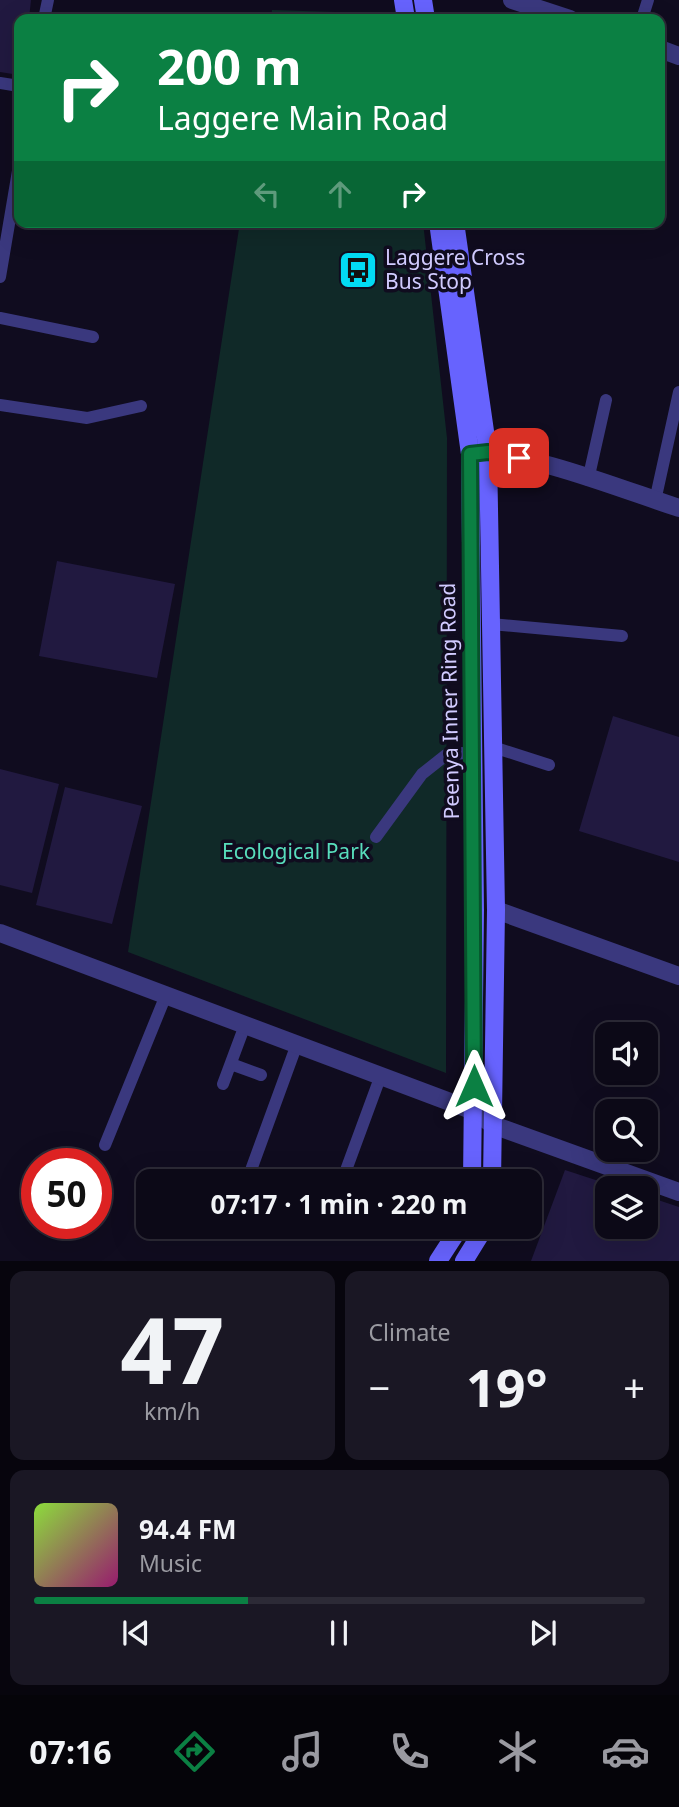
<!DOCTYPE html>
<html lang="en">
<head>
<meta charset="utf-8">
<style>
  :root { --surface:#0c0917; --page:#1a1724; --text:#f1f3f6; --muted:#9a9aa1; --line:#2c2a36; --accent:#0b8043 }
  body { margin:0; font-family:"Noto Sans",sans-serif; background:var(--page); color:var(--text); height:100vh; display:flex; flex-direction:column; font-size:26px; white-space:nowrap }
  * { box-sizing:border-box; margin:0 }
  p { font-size:23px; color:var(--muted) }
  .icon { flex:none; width:38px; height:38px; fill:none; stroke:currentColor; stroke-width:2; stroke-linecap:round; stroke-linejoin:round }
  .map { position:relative; height:1261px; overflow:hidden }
  .sheet { display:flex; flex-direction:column; gap:10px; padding:10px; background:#07050d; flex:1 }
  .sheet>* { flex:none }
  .banner { position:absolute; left:14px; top:14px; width:651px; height:214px; border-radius:14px; box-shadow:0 7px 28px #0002,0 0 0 2px var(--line); background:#0b8043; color:#fff; overflow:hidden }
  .controls { position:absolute; left:595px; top:1022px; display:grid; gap:14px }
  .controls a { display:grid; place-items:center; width:63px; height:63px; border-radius:14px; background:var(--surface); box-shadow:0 7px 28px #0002,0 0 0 2px var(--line); font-size:35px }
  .speed { position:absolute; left:21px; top:1148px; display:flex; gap:14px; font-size:35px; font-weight:700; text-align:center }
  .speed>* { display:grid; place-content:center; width:91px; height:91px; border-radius:50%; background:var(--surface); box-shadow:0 7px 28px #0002,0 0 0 2px var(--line); line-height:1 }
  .speed .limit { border:10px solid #d22; background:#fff; color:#111 }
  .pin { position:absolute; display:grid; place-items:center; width:60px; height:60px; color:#fff; margin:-30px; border-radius:14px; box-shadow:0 4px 10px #0006 }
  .me { position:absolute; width:77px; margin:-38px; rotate:0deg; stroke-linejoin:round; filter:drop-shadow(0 0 5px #0008) }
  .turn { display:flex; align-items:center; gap:24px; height:147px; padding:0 28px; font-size:32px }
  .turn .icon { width:91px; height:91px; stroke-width:2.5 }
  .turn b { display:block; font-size:49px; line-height:60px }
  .lanes { display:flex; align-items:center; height:66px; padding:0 28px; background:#0003; justify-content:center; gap:35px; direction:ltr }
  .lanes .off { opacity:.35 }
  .big { font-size:52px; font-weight:700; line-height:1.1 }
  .sheet .tile { flex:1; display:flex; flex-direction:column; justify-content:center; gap:10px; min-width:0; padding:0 24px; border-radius:14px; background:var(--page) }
  .sheet .dial { align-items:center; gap:0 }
  .dial b { font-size:91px; line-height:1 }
  .song { display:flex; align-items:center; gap:21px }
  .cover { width:84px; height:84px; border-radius:10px; background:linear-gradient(135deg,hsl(90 70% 55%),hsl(320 70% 35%)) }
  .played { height:7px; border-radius:4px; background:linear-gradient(90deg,var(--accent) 35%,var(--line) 35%) }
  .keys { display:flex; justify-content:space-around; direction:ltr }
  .heat { display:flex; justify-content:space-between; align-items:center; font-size:38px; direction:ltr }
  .sheet .tiles { flex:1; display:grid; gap:10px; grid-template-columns:1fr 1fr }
  .tile:last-child { grid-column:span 2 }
  .trip { position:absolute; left:136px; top:1169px; width:406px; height:70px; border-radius:14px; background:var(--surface); box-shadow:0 7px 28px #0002,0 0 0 2px var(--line); font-weight:700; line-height:70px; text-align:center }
  .tab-bar { display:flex; height:112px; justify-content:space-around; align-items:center; background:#050409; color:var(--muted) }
  .tab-bar .icon { width:49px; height:49px }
  .tab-bar .on { color:var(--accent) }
  .tab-bar b { font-size:32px; color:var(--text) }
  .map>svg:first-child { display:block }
  .green { fill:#102928 }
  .building { fill:#211940 }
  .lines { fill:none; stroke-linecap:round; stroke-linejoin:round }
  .service { stroke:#3a387e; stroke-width:12 }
  .minor { stroke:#3a387e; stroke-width:18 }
  .tertiary { stroke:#3a387e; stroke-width:18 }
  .secondary { stroke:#6763fe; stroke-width:18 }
  .route-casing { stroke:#07532c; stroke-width:18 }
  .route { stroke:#0b8043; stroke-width:12 }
  .labels { text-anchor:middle; stroke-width:7; stroke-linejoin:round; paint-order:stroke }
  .poi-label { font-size:21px; fill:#d1cbff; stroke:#100c1f; text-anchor:start }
  .street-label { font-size:21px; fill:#d1cbff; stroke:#100c1f }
  .park-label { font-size:21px; fill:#58ddbc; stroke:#100c1f }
</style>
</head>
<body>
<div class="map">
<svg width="679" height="1261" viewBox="0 0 679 1261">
  <rect width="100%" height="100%" fill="#100c1f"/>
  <path class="green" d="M272,10L399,14V19H271Z
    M240,222H423L447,438L446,1073L128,952Z"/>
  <path class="building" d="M0,0H31L29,19H19V75L0,72Z
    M57,561L175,584L157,678L39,656Z
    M613,716L679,737V862L579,831Z
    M0,769L59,784L32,893L0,885Z
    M65,787L142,806L112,924L36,905Z
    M565,1170L620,1188H607V1227H646V1196L679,1207V1261H531Z"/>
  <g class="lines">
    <path class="service" d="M44,19L48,0
      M642,19L648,0
      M0,83L19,86
      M0,277L19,165
      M0,318L93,337
      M0,405L87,418L141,406
      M588,480L606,400
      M655,501L679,392
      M491,624L622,636
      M493,747L549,765
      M376,837L422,774L446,755L473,752
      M231,1064L261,1075
      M223,1084L245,1025
      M105,1145L166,995
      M247,1181L297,1044
      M342,1181L381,1075"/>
    <path class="minor" d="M496,910L679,976
      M0,933L474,1111"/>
    <path class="tertiary" d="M512,0L570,19
      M660,49L679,56
      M474,454C522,449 629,492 679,508
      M474,1111L493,1125L679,1192"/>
    <path class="secondary" d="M403,0L406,19
      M423,0L426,19
      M438,222L470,454L475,910L472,1181
      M455,222L488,452L496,910L492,1181
      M438,1261L460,1227
      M464,1261L485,1227"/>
  </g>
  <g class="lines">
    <g class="route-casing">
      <path id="route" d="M474,1086L470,454L488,452L519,458"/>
    </g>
    <use href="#route" class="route"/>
  </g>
  <defs>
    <g id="bus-square" transform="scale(2.0125)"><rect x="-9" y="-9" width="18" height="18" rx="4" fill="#02dbf4" stroke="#100c1f"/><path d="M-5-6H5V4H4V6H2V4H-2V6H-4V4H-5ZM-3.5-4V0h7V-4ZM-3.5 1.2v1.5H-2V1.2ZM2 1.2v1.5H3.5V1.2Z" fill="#111"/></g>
  </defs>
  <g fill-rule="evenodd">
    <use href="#bus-square" x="358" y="270"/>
  </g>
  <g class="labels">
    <g class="poi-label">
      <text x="385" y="265">Laggere Cross<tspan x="385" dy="24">Bus Stop</tspan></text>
    </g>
    <g class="street-label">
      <text transform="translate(450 701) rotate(-91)" y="7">Peenya Inner Ring Road</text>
    </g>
    <g class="park-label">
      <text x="296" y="859">Ecological Park</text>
    </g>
  </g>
</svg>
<div class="controls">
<a><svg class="icon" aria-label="sound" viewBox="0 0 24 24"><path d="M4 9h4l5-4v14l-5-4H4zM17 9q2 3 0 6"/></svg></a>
<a><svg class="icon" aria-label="search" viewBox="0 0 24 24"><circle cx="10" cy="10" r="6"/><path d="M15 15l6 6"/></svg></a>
<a><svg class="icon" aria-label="layers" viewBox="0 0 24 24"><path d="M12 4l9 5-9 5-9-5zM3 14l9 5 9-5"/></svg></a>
</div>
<div class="speed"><div class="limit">50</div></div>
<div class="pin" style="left:519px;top:458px;background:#d93025"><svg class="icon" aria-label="arrive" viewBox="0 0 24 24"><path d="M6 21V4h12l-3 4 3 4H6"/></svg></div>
<svg class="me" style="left:474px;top:1086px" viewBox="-20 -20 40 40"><path d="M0-17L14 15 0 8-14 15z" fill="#0b8043" stroke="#fff" stroke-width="4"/></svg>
<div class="trip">07:17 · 1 min · 220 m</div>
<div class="banner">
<div class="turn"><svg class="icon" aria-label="right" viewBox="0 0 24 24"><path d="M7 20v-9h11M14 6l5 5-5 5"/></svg><div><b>200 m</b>Laggere Main Road</div></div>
<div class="lanes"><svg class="icon off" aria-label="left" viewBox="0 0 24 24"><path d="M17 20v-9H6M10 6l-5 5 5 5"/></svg><svg class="icon off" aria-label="ahead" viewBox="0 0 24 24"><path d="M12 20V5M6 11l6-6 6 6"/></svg><svg class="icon" aria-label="right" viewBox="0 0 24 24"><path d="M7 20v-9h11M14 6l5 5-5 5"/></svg></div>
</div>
</div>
<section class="sheet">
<div class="tiles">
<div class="tile dial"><b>47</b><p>km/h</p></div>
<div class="tile"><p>Climate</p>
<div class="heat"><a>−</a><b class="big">19°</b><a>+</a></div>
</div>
<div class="tile">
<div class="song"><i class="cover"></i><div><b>94.4 FM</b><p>Music</p></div></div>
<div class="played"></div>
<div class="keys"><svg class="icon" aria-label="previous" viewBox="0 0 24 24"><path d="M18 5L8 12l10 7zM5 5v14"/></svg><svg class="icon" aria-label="pause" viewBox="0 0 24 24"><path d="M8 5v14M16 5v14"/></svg><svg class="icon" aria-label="next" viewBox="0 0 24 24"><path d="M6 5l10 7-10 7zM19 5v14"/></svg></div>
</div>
</div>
</section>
<nav class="tab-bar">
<b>07:16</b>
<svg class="icon on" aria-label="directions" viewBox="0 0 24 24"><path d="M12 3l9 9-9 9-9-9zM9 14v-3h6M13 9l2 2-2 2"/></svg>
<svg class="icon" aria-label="music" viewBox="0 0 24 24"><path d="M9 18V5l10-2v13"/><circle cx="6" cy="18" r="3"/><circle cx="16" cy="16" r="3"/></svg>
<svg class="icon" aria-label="phone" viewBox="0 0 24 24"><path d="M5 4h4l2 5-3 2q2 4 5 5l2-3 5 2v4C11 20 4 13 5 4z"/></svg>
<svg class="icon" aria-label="climate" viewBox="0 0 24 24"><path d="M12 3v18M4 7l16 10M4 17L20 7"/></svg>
<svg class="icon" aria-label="car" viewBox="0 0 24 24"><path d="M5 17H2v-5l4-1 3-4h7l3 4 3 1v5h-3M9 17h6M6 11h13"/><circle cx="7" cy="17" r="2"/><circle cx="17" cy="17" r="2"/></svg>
</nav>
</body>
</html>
